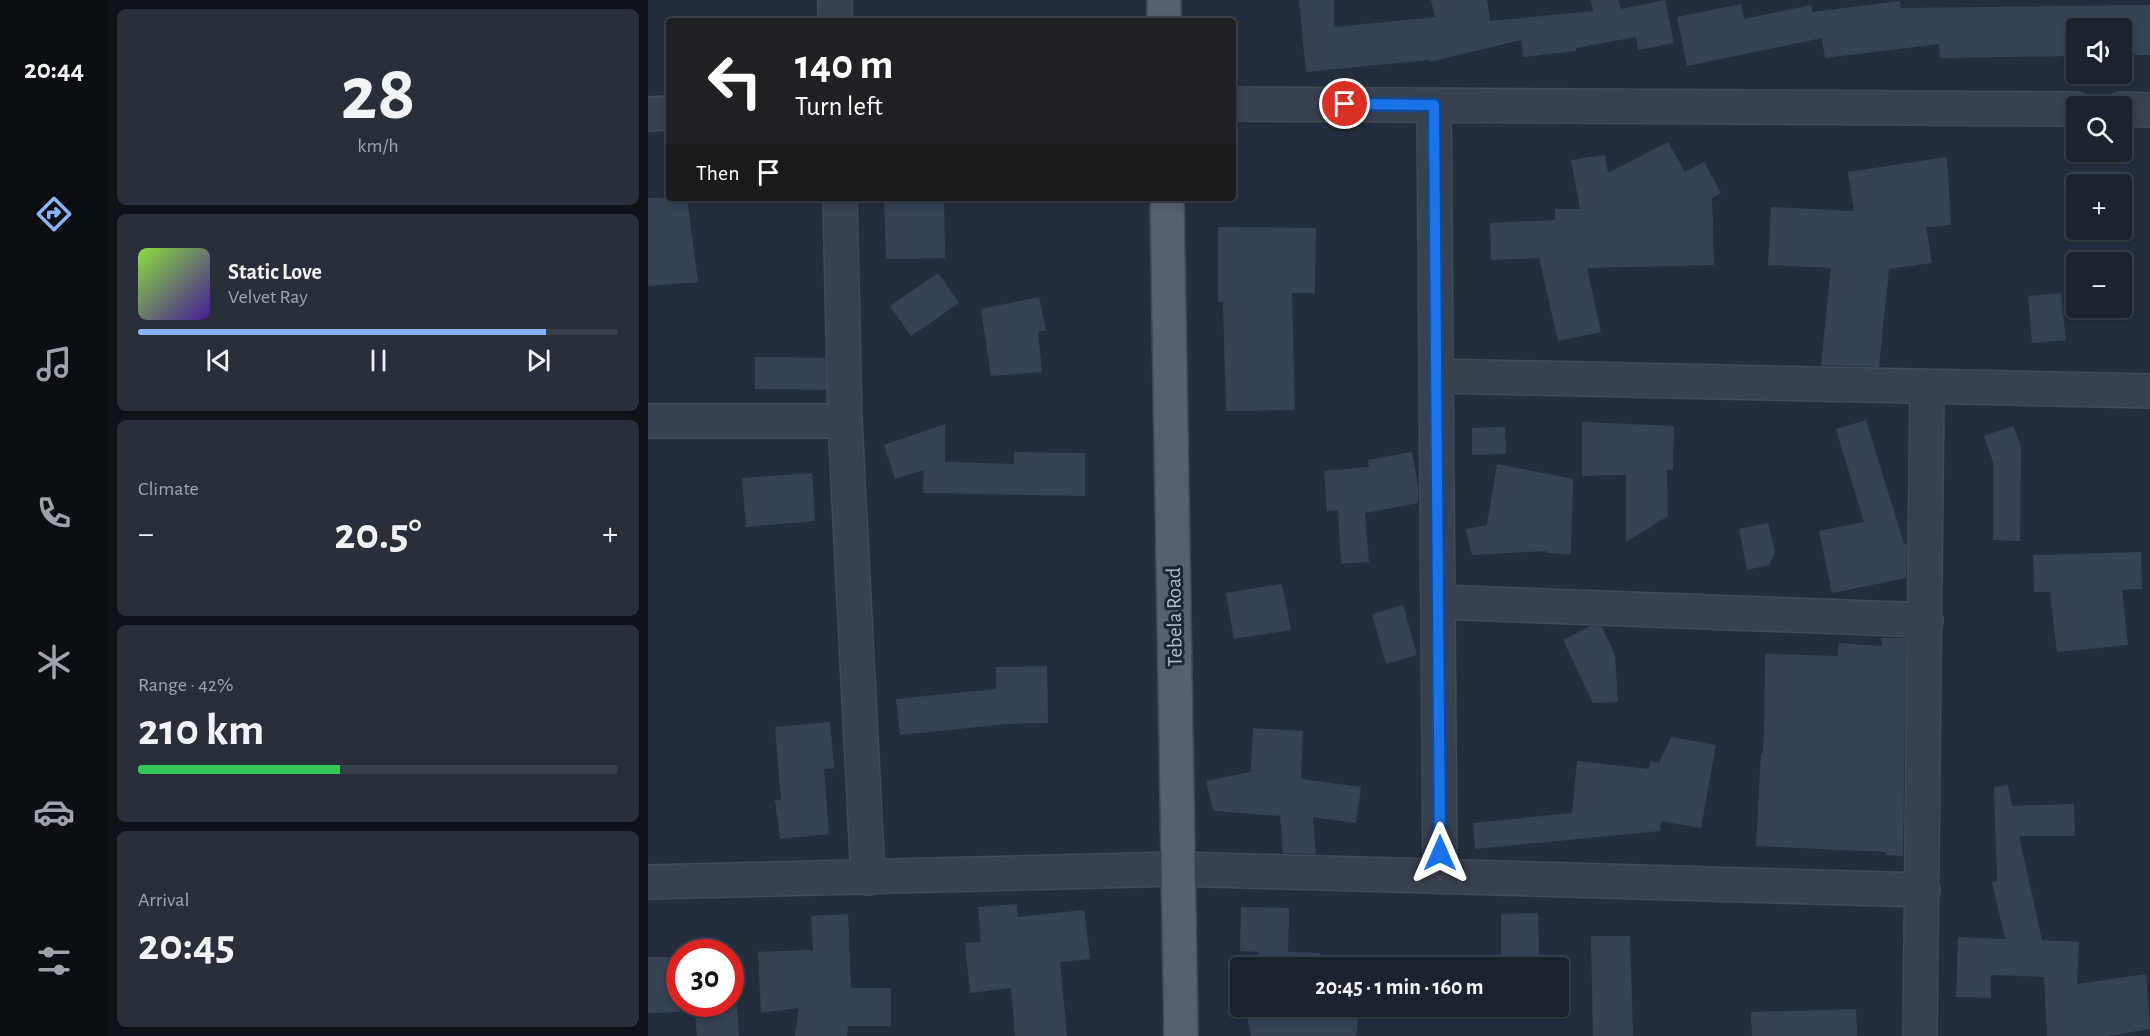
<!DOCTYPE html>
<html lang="en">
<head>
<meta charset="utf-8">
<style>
  :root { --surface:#1b232e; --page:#282f3a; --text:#f1f3f6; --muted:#a0a4aa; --line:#39404a; --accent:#8ab4f8 }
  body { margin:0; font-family:"Alegreya Sans",sans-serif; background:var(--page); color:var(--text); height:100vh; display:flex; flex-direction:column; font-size:22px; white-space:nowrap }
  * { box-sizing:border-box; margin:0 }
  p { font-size:20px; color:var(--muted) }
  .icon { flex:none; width:33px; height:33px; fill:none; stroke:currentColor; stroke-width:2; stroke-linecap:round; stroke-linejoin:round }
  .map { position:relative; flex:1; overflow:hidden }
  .sheet { display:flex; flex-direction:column; gap:9px; padding:9px; background:#0f1319; width:540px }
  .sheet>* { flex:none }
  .banner { position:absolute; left:18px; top:18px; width:570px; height:183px; border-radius:6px; box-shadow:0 3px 9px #0003,0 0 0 2px var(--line); background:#202124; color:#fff; overflow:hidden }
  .fabs { position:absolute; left:1418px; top:18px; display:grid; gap:12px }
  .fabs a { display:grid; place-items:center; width:66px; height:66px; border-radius:6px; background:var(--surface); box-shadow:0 3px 9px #0003,0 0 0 2px var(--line); font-size:30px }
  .speed { position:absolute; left:18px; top:939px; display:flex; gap:12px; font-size:30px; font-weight:700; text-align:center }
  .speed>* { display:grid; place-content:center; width:78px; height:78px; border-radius:50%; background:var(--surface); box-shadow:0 3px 9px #0003,0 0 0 2px var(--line); line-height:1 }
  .speed .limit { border:9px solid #d22; background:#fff; color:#111 }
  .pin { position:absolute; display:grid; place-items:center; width:51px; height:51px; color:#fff; margin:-26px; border:3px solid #fff; border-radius:50%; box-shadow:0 2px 6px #0007 }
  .me { position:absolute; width:66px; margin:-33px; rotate:0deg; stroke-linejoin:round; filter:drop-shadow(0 0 4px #0008) }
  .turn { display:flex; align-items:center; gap:21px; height:126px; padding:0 30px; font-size:27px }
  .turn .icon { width:78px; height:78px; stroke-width:2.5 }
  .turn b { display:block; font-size:42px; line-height:51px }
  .then { display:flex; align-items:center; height:57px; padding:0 30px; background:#0003; gap:12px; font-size:22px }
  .big { font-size:45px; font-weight:600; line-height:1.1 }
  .sheet .card { flex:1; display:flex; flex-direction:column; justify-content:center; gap:9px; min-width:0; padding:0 21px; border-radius:9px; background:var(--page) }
  .sheet .dial { align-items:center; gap:0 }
  .dial b { font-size:78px; line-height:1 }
  .song { display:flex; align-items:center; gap:18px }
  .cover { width:72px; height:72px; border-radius:9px; background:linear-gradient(135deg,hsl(90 70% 55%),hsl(260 70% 35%)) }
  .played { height:6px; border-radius:3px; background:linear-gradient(90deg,var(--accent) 85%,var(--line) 85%) }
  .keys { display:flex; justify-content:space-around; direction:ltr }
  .heat { display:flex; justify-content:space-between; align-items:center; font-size:33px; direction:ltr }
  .charge { height:9px; border-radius:4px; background:linear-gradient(90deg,#34c759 42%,var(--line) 0) }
  .trip { position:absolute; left:582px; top:957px; width:339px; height:60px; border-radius:6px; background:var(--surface); box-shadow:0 3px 9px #0003,0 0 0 2px var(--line); font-weight:600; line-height:60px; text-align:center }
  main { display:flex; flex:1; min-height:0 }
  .dock { display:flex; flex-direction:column; width:108px; justify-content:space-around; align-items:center; background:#0b0e12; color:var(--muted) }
  .dock .icon { width:42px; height:42px }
  .dock .selected { color:var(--accent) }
  .dock b { font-size:27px; color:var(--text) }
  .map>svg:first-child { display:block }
  .building { fill:#364354 }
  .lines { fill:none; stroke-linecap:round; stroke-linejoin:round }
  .minor-casing { stroke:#414a57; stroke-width:36 }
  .major-casing { stroke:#414a57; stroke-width:36 }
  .minor { stroke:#38414e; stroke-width:33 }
  .major { stroke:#56606e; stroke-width:33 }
  .route-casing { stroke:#114b97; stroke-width:15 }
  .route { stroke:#1a73e8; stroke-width:10 }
  .labels { text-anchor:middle; stroke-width:6; stroke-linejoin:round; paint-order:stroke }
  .street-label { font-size:21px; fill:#b4bcc9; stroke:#1d2633 }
</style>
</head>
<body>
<main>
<nav class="dock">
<b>20:44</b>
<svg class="icon selected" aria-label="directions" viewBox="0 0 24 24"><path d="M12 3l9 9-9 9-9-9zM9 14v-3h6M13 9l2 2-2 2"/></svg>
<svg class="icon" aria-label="music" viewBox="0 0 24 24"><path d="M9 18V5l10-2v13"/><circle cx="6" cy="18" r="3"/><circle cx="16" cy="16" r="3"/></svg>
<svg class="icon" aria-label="phone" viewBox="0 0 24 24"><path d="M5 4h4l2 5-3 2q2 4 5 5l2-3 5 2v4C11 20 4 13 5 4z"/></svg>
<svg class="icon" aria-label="climate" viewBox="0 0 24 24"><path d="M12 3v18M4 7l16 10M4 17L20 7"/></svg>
<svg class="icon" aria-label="car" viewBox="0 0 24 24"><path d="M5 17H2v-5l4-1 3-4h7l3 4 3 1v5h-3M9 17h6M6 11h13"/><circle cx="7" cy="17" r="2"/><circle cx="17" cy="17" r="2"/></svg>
<svg class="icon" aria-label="filters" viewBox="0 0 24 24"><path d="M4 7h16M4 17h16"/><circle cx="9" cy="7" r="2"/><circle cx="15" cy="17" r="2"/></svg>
</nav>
<section class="sheet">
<div class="card dial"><b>28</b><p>km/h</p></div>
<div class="card">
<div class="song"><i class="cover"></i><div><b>Static Love</b><p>Velvet Ray</p></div></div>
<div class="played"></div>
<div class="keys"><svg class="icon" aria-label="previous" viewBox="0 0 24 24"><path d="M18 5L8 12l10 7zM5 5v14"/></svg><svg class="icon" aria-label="pause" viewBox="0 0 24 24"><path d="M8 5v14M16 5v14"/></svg><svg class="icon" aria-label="next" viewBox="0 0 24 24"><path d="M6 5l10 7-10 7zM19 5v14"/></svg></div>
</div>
<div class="card"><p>Climate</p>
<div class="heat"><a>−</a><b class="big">20.5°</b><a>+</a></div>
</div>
<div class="card"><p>Range · 42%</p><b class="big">210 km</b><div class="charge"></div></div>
<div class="card"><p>Arrival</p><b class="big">20:45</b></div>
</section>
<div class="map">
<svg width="1502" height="1036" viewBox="0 0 1502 1036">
  <rect width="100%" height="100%" fill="#242f3e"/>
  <path class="building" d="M651,0H686V27L787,17L783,0H839L842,21L946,11L942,0H970L973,9L1017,0L1026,43L990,50L988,37L928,48V51L875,57L873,40L781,62V60L658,72Z
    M1252,1L1253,8L1502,5V55H1473V28H1428V56L1292,58L1291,44L1177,58L1174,38L1039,66L1029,17L1093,4L1096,19L1163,5L1165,12Z
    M1020,142L1037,172L1056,162L1073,193L1064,198L1066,265L939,268L953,332L910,341L891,258L843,260L842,223L907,220V209H932L923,160L957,155L960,173Z
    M1299,157L1303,225L1278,227L1284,263L1241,269L1231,367L1173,365L1183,268L1120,265L1123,207L1206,211L1200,172Z
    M0,198H39L50,282L0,286Z
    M236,198H296L297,258L238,259Z
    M570,227L668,228L667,293H644L647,410L578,411L575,302H570Z
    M290,273L311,303L263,336L242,306Z
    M1413,293L1418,340L1384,343L1380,296Z
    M391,297L398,330L390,332L394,372L343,376L333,309Z
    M107,357L177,358L178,390L107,389Z
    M1218,420L1256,544L1259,543L1258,578L1184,593L1171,531L1216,522L1188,429Z
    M934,422L1026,426L1025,470H1019L1020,516L978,542V475L934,476Z
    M297,424V462L366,464V452L437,453V496L275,493L276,470L247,479L236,445Z
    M1365,426L1373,447L1372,541L1345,540V462L1336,436Z
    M857,427L858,454L824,455V428Z
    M764,452L770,485V503L717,513L721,562L693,564L690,510L679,511L676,471L721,467L720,460Z
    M849,464L925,479L923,554L899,553L898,551L824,555L818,529L839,525Z
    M164,473L167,521L98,527L94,478Z
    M1120,523L1127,552L1121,565L1099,570L1091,529Z
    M1493,552L1494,589L1474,590L1480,645L1409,652L1402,592H1386L1385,555Z
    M634,584L643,630L586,639L578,593Z
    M755,605L769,655L738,664L724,614Z
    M943,626L954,627L967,655L970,702L945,703L915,640Z
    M1233,638H1258L1255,856L1238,855V852L1108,846L1113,753H1115L1116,733L1117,654L1190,656L1191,643L1234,646Z
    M399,666L400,723L358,724L252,735L248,699L348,689V667Z
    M182,722L186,768L176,769L181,834L132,839L127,800H133L127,727Z
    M605,728L655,731L653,779L713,787L708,823L665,817L668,854L635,853L632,816L565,811L558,781L603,772Z
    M1023,737L1068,745L1053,828L1013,821L1012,831L827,849L825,823L924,813L929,761L1001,769L1003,761L1011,763Z
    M1360,785L1364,806L1426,804L1427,836H1371L1394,940L1431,942L1429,984L1498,974L1502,1029L1459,1036H1399L1396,977L1343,975V998L1308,997L1310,937L1357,939L1344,882L1349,881L1346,787Z
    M369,904L370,917L436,910L442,959L412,962L419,1036H367L363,988L322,993L317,943L333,942L330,907Z
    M593,907L641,908L640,952L672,953V968H610V952L592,951Z
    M890,913L891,955H853V914Z
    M200,914L203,988H243V1026H200L199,1036H147L151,1008L113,1013L110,952L165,950L163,916Z
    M943,936H982L985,1036H945Z
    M0,957H32V1012L0,1013Z
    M88,993L91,1036H49L46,1004H82V994Z
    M712,1006L708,1036H603L597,1007Z
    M1208,1009L1209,1036H1104L1103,1012Z"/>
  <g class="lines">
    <g class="minor-casing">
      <path id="minor" d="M187,0V21
        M585,104L1428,109
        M786,105L792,876
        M1473,109L1502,110
        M0,114L21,113
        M192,198L197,421L220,878
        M788,376L1502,391
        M0,421H197
        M790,602L1278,620
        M0,882L530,869L1275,890
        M1272,1036L1279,387"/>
    </g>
    <g class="major-casing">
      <path id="major" d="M516,0V21
        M519,198L533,1036"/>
    </g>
    <use href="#minor" class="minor"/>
    <use href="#major" class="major"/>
  </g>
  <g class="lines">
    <g class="route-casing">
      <path id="route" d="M697,104L786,105L792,853"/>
    </g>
    <use href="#route" class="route"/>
  </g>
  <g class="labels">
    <g class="street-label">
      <text transform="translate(526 617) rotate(-91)" y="7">Tebela Road</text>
    </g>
  </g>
</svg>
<div class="fabs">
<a><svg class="icon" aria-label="sound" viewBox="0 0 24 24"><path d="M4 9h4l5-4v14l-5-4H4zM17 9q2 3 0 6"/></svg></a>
<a><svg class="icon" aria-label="search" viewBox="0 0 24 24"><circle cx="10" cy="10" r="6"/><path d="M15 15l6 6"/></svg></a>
<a>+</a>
<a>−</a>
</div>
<div class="speed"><div class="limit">30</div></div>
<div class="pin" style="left:697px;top:104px;background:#d93025"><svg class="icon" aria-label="arrive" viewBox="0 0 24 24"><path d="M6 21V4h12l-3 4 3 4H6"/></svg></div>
<svg class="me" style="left:792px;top:853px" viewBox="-20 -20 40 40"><path d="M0-17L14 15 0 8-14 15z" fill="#1a73e8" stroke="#fff" stroke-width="4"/></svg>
<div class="trip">20:45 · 1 min · 160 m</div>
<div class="banner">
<div class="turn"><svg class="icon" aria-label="left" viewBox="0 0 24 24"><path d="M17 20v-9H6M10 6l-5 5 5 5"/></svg><div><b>140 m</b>Turn left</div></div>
<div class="then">Then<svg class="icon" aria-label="arrive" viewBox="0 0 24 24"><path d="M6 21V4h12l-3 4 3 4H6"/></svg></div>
</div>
</div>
</main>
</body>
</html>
